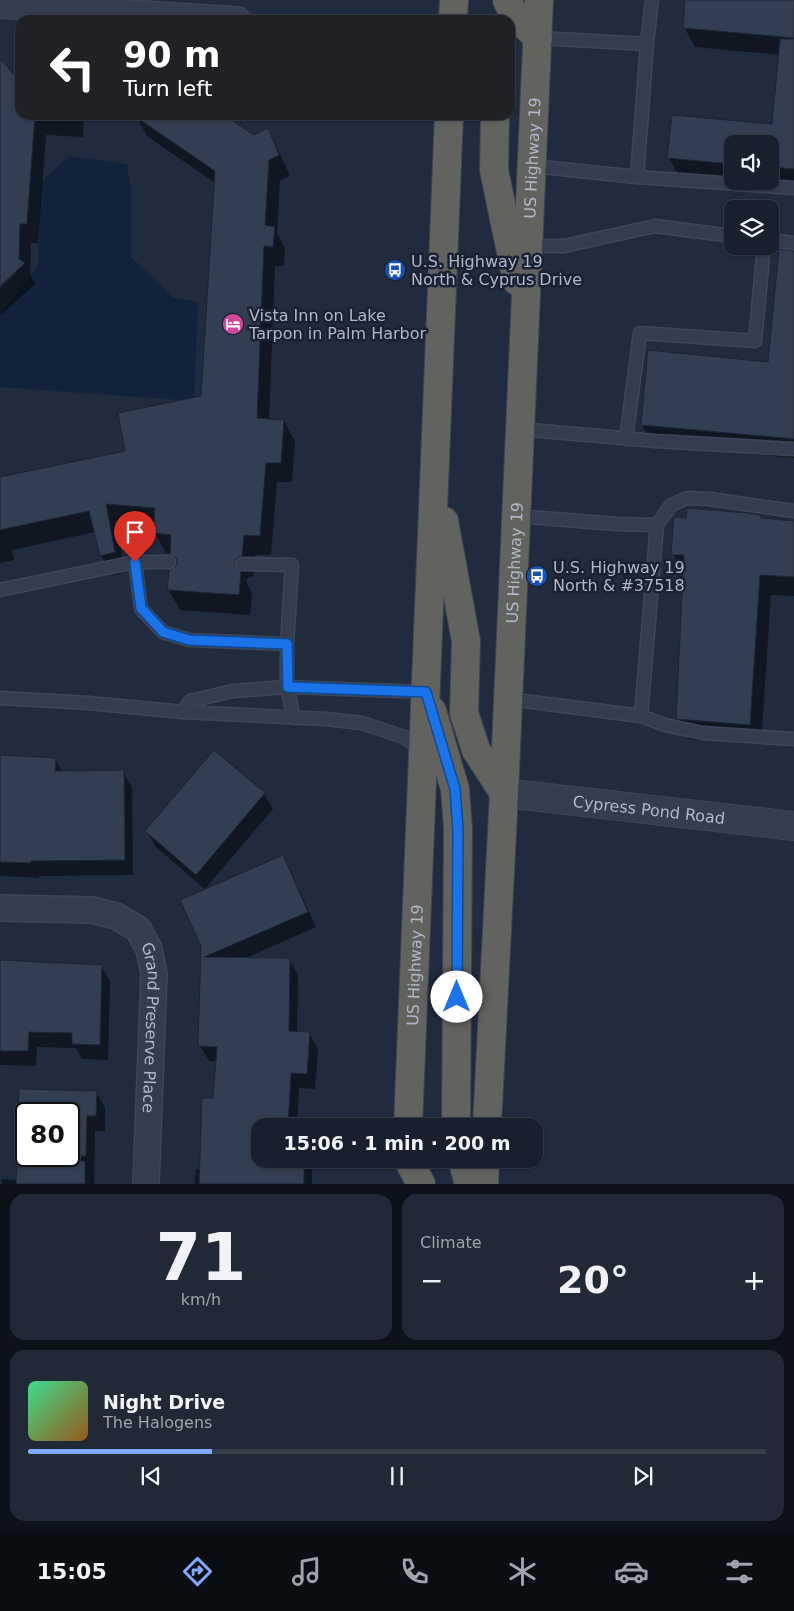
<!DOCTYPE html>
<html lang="en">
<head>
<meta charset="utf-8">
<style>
  :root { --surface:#18202e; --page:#212836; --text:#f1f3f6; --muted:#9fa3aa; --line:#363e4a; --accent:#7eabff }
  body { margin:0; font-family:"DejaVu Sans",sans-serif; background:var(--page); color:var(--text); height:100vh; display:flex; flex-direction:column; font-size:19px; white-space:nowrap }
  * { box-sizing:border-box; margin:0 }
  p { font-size:16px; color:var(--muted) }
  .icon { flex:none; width:28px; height:28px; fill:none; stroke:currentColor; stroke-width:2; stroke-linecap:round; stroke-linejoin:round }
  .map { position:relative; height:1184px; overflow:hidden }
  .drawer { display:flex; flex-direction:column; gap:10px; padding:10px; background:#0d1219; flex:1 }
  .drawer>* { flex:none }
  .hud { position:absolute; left:15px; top:15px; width:500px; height:105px; border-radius:15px; box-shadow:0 1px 4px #0004,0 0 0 1px var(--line); background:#202124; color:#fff; overflow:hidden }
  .buttons { position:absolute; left:724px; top:135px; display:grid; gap:10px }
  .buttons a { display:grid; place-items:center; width:55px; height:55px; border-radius:10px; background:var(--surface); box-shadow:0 1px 4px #0004,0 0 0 1px var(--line); font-size:25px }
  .speed { position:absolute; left:15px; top:1102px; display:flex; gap:10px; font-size:25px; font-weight:700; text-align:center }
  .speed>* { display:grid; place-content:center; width:65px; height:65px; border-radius:50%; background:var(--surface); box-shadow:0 1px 4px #0004,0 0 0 1px var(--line); line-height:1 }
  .speed .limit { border:2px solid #111; border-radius:8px; background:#fff; color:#111 }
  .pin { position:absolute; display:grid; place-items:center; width:42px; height:42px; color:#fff; margin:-51px -21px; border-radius:50% 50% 50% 0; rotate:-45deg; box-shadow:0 0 5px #0007 }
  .pin .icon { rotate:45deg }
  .me { position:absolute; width:55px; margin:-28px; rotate:0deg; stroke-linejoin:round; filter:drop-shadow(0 0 4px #0008) }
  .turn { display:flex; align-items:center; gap:18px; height:105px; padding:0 25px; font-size:22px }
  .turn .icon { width:65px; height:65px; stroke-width:2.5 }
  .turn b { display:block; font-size:35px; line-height:42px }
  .big { font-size:38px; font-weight:600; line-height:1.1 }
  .drawer .tile { flex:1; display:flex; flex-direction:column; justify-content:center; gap:8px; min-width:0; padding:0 18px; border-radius:15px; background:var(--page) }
  .drawer .dial { align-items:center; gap:0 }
  .dial b { font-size:65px; line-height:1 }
  .song { display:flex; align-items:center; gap:15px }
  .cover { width:60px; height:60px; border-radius:8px; background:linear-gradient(135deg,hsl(150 70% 55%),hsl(30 70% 35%)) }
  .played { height:5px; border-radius:2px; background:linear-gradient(90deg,var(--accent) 25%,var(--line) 25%) }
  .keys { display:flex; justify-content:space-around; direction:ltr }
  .heat { display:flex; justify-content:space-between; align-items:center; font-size:28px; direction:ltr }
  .drawer .tiles { flex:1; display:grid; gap:10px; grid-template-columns:1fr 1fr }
  .tile:last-child { grid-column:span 2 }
  .trip { position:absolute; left:251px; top:1118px; width:292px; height:50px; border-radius:15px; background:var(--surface); box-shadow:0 1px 4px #0004,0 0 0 1px var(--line); font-weight:600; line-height:50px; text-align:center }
  .tab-bar { display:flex; height:80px; justify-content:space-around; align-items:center; background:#0a0d12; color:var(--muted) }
  .tab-bar .icon { width:35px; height:35px }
  .tab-bar .on { color:var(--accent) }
  .tab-bar b { font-size:22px; color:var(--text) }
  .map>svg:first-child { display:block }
  .water { fill:#13223b }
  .shadow { fill:#0007; fill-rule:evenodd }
  .building { fill:#323f53; stroke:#1c2433 }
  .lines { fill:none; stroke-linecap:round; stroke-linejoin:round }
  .service-casing { stroke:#3e4655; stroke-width:15 }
  .minor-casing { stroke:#3e4655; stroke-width:28 }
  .tertiary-casing { stroke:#3e4655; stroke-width:30 }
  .trunk-casing { stroke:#3c4554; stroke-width:30 }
  .service { stroke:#343d4d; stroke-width:12 }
  .minor { stroke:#343d4d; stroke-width:25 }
  .tertiary { stroke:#343d4d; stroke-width:28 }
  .trunk { stroke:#62625f; stroke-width:28 }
  .route-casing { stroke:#114b97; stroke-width:12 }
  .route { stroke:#1a73e8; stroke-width:9 }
  .labels { text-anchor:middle; stroke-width:5; stroke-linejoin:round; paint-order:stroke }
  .street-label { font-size:16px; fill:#afb8c8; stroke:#1a2231 }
  .poi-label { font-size:16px; fill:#afb8c8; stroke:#1a2231; text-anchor:start }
</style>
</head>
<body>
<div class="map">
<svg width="794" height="1184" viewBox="0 0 794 1184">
  <rect width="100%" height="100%" fill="#202b3d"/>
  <path class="water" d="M69,156L127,164L131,190V257L174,298L198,302L194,401L0,387V316L38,265L41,182Z"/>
  <path class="shadow" d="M687,0H794V188L680,178L669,158L773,125L780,55L695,47L684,27ZM732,144H770V181H732Z
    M0,72L20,77V115H84L83,137L46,135L38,243H31L30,274L35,284L0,316V288L16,273L14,271L0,284Z
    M221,115L254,137L267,130L278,150L290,176L280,180L277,233L285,248L284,266H275L269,420L284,421L295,441L292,482H277L271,555H255L253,576L249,577L246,581L252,593L250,615L180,610L169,590L177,565L171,553H166L155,533V526L117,523L125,572L112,575L101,555L95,532L12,550L14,560L0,563V478L127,452L202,397L215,183L147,136L136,116Z
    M794,252V458L653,445L642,425L769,364Z
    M761,516L763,520L794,522V596L771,595L761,744L689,739L677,719L684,574L673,554L688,519Z
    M0,756L55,759L63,773L123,772L132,787L133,875L39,876V878L0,876Z
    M264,794L273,809L205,889L156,847L147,831Z
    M282,856L291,872L316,927L244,959H289L298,975L297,1032L309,1033L318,1049L315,1089L299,1088L297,1126H260V1159H312V1184H195L196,1169H201L215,1100L217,1062L209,1061L200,1046L202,946Z
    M0,962L101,966L110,981L108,1060L82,1059L76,1048L37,1047L36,1066L0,1065Z
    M21,1090L96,1092L105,1108V1131H95L94,1184H2V1179L18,1180ZM26,1114H69V1156H26Z"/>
  <path class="building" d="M685,0H794V38L683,28Z
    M780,39H794V169L770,167V144H732V164L667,158L672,115L772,124Z
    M0,59L20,81V115H35L27,224H20L19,259L25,263L0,286Z
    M133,115H224L254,135L268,128L279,155L269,160L265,225L275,227L273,247L264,246L257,418L284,420L281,463H266L260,536L244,535L242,556L238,557L235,560V567L241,572L239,595L167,590L169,570L176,566L177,562L176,558L170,554L171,535L153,533L155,508L106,504L115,552L100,556L89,511L0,530V477L125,451L118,413L201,396L215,171Z
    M779,249L794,251V439L641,425L648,350L768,362Z
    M687,508L747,513L761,515V518L794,521V577L760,575L750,725L676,719L684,555H671L674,517L686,518Z
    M214,750L265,793L196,875L145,831Z
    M0,755L56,758L55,771L124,770L125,860L31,861V863L0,862Z
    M283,855L308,912L204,957L290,958L289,1031L310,1032L307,1074L291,1073L288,1126H260V1159H304V1184H199L202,1098H213L217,1047L198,1046L201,946L180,900Z
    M0,960L102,965L100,1045L72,1044V1033L29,1032L28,1051H0Z
    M19,1089L97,1091L96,1116H87L86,1156H69V1114H18Z
    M17,1159L85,1161V1184H16Z"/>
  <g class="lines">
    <g class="service-casing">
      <path id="service" d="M538,38L647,44L637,177
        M647,44L652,0
        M532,166L637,177L794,188
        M770,240L794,243
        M528,246H564L655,226L732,236
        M520,429L655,441L794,449
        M626,439L640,333L755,341L764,246
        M516,516L616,524L657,525L641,716
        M657,525L671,505L687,498L709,499L794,511
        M135,562H169
        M242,564L292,565L287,644V687L294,718
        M0,590L135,562L141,609L163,632L189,640L287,644
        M0,698L89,703L183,712L325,719L362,723L404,737L423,750
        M508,699L641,716L665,725L703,733L794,739
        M183,712L190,701L233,691L287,687L426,692"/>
    </g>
    <g class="minor-casing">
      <g id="minor">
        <path d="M0,5L237,20"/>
        <path id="s1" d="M0,908L92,910L116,916L138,929L149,949L154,974L146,1184"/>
      </g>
    </g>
    <g class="tertiary-casing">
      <g id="tertiary">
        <path id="s2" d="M504,793L794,826"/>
      </g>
    </g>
    <g class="trunk-casing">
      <g id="trunk">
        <path d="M507,0L514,15L538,38"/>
        <path d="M453,20L454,0"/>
        <path d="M495,115L494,170L517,281"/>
        <path d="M444,521L466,641L464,713L476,750L504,793"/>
        <path d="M432,711L455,789L458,829L456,1126"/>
        <path id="s3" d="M408,1126L449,115"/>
        <path id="s4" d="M487,1126L504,793L539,0"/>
        <path d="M408,1159L421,1184"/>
        <path d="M462,1159L469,1184"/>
        <path d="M484,1184L485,1159"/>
      </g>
    </g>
    <use href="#service" class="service"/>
    <use href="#minor" class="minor"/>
    <use href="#tertiary" class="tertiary"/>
    <use href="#trunk" class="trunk"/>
  </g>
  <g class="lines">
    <g class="route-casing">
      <path id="route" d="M135,562L141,608L163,632L189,640L287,644L288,687L426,692L455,789L458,830L457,997"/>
    </g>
    <use href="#route" class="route"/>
  </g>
  <defs>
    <g id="bus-disc" transform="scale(1.125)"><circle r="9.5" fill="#1a4fb4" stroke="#1a2231"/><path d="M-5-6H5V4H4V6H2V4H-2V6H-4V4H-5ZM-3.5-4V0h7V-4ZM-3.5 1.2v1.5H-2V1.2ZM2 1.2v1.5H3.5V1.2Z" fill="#fff"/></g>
    <g id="hotel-disc" transform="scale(1.125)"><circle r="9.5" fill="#d1479c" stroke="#1a2231"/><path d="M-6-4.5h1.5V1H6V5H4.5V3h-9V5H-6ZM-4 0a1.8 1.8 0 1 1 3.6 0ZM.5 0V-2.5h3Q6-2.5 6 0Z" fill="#fff"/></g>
  </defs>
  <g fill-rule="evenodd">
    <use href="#bus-disc" x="395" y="270"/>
    <use href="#hotel-disc" x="233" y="324"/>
    <use href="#bus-disc" x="537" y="576"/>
  </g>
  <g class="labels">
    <g class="street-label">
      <text dy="6" stroke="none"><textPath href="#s4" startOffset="969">US Highway 19</textPath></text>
      <text dy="6" stroke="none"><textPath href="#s4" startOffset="564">US Highway 19</textPath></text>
      <text dy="6" stroke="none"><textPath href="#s2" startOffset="146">Cypress Pond Road</textPath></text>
      <text dy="6" stroke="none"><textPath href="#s3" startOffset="161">US Highway 19</textPath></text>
      <text dy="6" stroke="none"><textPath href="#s1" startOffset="244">Grand Preserve Place</textPath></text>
    </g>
    <g class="poi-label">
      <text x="411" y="267">U.S. Highway 19<tspan x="411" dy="18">North &amp; Cyprus Drive</tspan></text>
      <text x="249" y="321">Vista Inn on Lake<tspan x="249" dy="18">Tarpon in Palm Harbor</tspan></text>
      <text x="553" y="573">U.S. Highway 19<tspan x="553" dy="18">North &amp; #37518</tspan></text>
    </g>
  </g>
</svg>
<div class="buttons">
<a><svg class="icon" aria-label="sound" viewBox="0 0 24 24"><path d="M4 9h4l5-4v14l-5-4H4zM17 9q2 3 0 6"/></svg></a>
<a><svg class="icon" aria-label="layers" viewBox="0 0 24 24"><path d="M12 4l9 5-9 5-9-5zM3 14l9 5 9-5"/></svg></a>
</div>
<div class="speed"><div class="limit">80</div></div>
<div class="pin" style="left:135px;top:562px;background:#d93025"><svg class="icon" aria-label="arrive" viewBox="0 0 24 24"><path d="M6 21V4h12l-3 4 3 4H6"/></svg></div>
<svg class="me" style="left:457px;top:997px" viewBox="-20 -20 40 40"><circle r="19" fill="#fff"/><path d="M0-13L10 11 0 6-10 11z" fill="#1a73e8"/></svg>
<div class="trip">15:06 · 1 min · 200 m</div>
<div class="hud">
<div class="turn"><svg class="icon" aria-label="left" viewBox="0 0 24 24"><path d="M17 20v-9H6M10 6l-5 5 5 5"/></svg><div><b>90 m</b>Turn left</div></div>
</div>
</div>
<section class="drawer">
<div class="tiles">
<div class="tile dial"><b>71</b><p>km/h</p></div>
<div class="tile"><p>Climate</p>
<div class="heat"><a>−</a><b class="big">20°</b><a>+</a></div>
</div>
<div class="tile">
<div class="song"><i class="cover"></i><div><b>Night Drive</b><p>The Halogens</p></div></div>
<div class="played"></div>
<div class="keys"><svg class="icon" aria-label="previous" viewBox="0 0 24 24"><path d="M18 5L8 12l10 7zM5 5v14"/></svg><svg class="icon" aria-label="pause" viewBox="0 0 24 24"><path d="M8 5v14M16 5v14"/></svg><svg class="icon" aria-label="next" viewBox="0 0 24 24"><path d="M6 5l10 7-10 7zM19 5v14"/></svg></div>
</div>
</div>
</section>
<nav class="tab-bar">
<b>15:05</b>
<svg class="icon on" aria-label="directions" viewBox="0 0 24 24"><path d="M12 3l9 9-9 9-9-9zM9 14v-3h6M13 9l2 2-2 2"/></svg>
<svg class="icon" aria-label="music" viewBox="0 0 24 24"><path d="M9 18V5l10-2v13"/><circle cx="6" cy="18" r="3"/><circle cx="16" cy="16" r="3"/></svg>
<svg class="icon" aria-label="phone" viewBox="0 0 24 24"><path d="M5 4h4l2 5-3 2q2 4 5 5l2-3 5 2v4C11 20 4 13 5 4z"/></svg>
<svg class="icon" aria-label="climate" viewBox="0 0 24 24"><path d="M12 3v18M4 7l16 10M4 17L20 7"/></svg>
<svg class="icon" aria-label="car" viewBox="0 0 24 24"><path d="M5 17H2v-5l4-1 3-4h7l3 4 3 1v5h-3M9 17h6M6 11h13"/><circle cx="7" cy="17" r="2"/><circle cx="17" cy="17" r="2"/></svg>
<svg class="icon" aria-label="filters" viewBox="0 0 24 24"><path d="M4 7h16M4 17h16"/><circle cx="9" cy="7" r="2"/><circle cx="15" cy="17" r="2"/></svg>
</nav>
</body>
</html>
